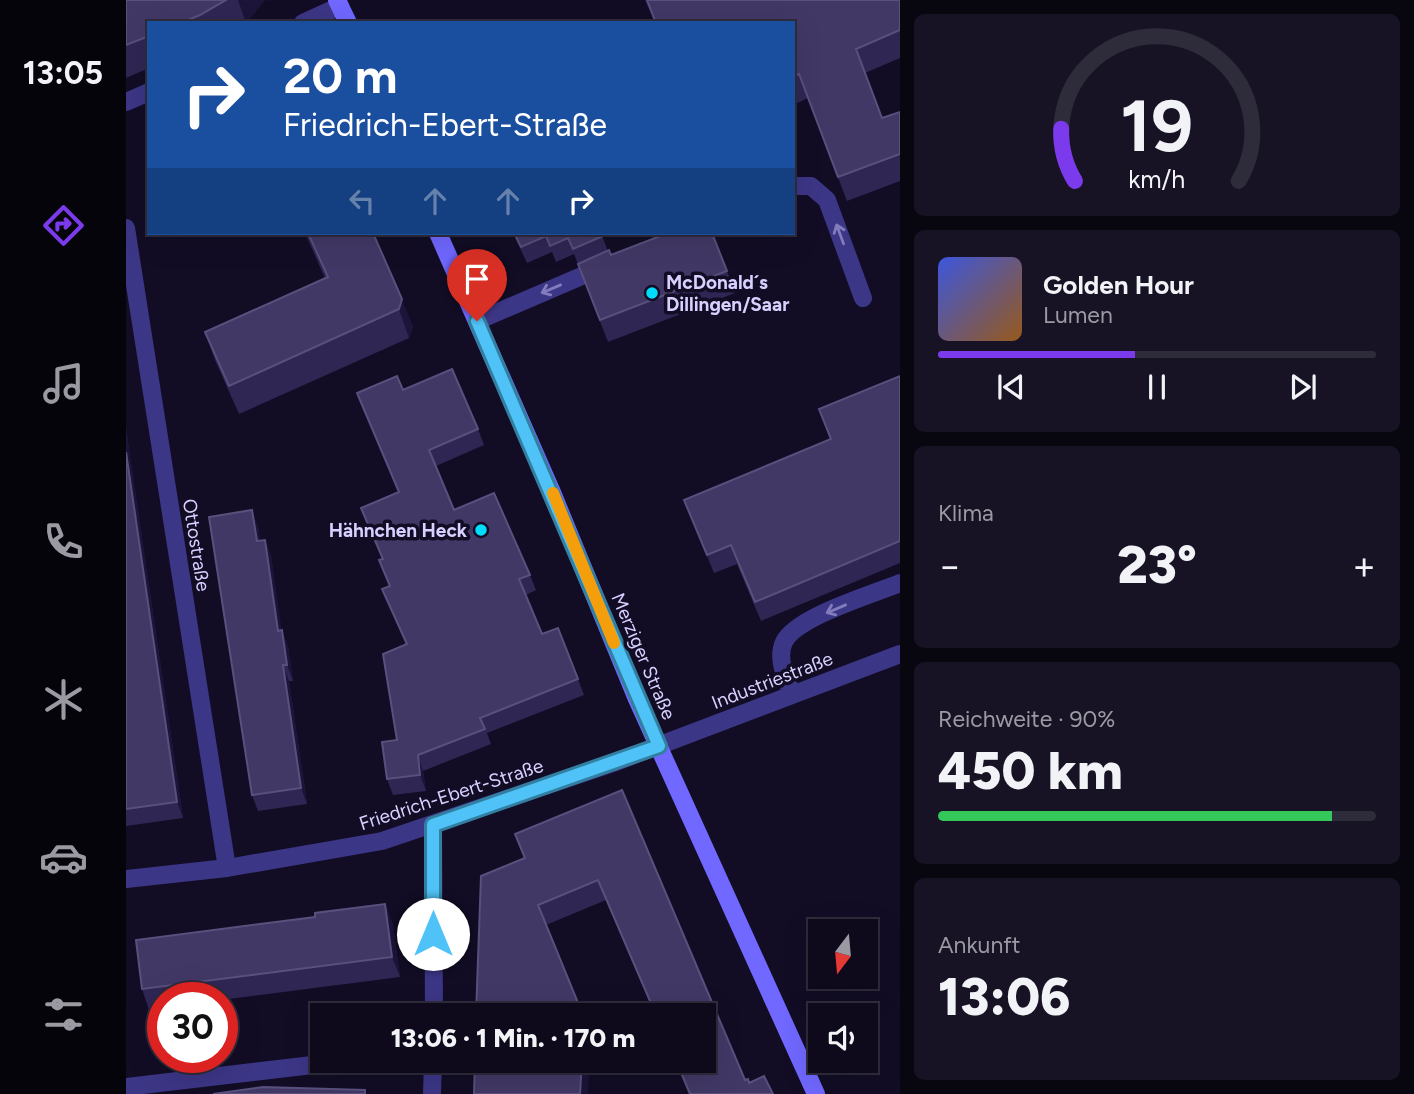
<!DOCTYPE html>
<html lang="de">
<head>
<meta charset="utf-8">
<style>
  :root { --surface:#0e0a1c; --page:#171325; --text:#f1f3f6; --muted:#9b9aa3; --line:#2e2b3b; --accent:#7c3aed }
  body { margin:0; font-family:Figtree,sans-serif; background:var(--page); color:var(--text); height:100vh; display:flex; flex-direction:column; font-size:26px; white-space:nowrap }
  * { box-sizing:border-box; margin:0 }
  p { font-size:23px; color:var(--muted) }
  .icon { flex:none; width:38px; height:38px; fill:none; stroke:currentColor; stroke-width:2; stroke-linecap:round; stroke-linejoin:round }
  .map { position:relative; flex:1; overflow:hidden }
  .drawer { display:flex; flex-direction:column; gap:14px; padding:14px; background:#08060f; width:514px }
  .drawer>* { flex:none }
  .top-card { position:absolute; left:21px; top:21px; width:648px; height:214px; border-radius:0px; box-shadow:0 7px 28px #0002,0 0 0 2px var(--line); background:#1a4fa0; color:#fff; overflow:hidden }
  .needle { width:46px; rotate:196deg }
  .fabs { position:absolute; left:682px; top:919px; display:grid; gap:14px }
  .fabs a { display:grid; place-items:center; width:70px; height:70px; border-radius:0px; background:var(--surface); box-shadow:0 7px 28px #0002,0 0 0 2px var(--line); font-size:35px }
  .speed { position:absolute; left:21px; top:982px; display:flex; gap:14px; font-size:35px; font-weight:700; text-align:center }
  .speed>* { display:grid; place-content:center; width:91px; height:91px; border-radius:50%; background:var(--surface); box-shadow:0 7px 28px #0002,0 0 0 2px var(--line); line-height:1 }
  .speed .limit { border:10px solid #d22; background:#fff; color:#111 }
  .pin { position:absolute; display:grid; place-items:center; width:60px; height:60px; color:#fff; margin:-72px -30px; border-radius:50% 50% 50% 0; rotate:-45deg; box-shadow:0 0 7px #0007 }
  .pin .icon { rotate:45deg }
  .me { position:absolute; width:77px; margin:-38px; rotate:0deg; stroke-linejoin:round; filter:drop-shadow(0 0 5px #0008) }
  .turn { display:flex; align-items:center; gap:24px; height:147px; padding:0 21px; font-size:32px }
  .turn .icon { width:91px; height:91px; stroke-width:2.5 }
  .turn b { display:block; font-size:49px; line-height:60px }
  .lanes { display:flex; align-items:center; height:66px; padding:0 21px; background:#0003; justify-content:center; gap:35px; direction:ltr }
  .lanes .off { opacity:.35 }
  .big { font-size:52px; font-weight:800; line-height:1.1 }
  .drawer .widget { flex:1; display:flex; flex-direction:column; justify-content:center; gap:10px; min-width:0; padding:0 24px; border-radius:10px; background:var(--page) }
  .drawer .dial { align-items:center; gap:0 }
  .dial svg { height:182px; overflow:visible; fill:none; stroke:var(--line); stroke-width:7; stroke-linecap:round; text-anchor:middle }
  .dial text { fill:var(--text); stroke:none }
  .song { display:flex; align-items:center; gap:21px }
  .cover { width:84px; height:84px; border-radius:10px; background:linear-gradient(135deg,hsl(230 70% 55%),hsl(30 70% 35%)) }
  .played { height:7px; border-radius:4px; background:linear-gradient(90deg,var(--accent) 45%,var(--line) 45%) }
  .keys { display:flex; justify-content:space-around; direction:ltr }
  .heat { display:flex; justify-content:space-between; align-items:center; font-size:38px; direction:ltr }
  .charge { height:10px; border-radius:5px; background:linear-gradient(90deg,#34c759 90%,var(--line) 0) }
  .trip { position:absolute; left:184px; top:1003px; width:406px; height:70px; border-radius:0px; background:var(--surface); box-shadow:0 7px 28px #0002,0 0 0 2px var(--line); font-weight:800; line-height:70px; text-align:center }
  main { display:flex; flex:1; min-height:0 }
  .tabs { display:flex; flex-direction:column; width:126px; justify-content:space-around; align-items:center; background:#06040b; color:var(--muted) }
  .tabs .icon { width:49px; height:49px }
  .tabs .on { color:var(--accent) }
  .tabs b { font-size:32px; color:var(--text) }
  .map>svg:first-child { display:block }
  .lines { fill:none; stroke-linecap:round; stroke-linejoin:round }
  .service { stroke:#3c3686; stroke-width:18 }
  .minor { stroke:#3c3686; stroke-width:18 }
  .secondary { stroke:#7068ff; stroke-width:18 }
  .wall { fill:#302654 }
  .shaded-wall { fill:#1c1439 }
  .building { fill:#423866; stroke:#59507e; stroke-width:2 }
  .oneway { stroke:#827cbc }
  .route-casing { stroke:#337fa1; stroke-width:18 }
  .route { stroke:#4fc3f7; stroke-width:12 }
  .slow { stroke:#f59e0b; stroke-width:12 }
  .poi-dot { fill:#00ddfc; stroke:#120d25; stroke-width:2.5 }
  .labels { text-anchor:middle; stroke-width:7; stroke-linejoin:round; paint-order:stroke }
  .poi-label { font-size:19px; font-weight:bold; fill:#d8d1ff; stroke:#120d25; text-anchor:start }
  .street-label { font-size:19px; fill:#d8d1ff; stroke:#120d25 }
</style>
</head>
<body>
<main>
<nav class="tabs">
<b>13:05</b>
<svg class="icon on" aria-label="directions" viewBox="0 0 24 24"><path d="M12 3l9 9-9 9-9-9zM9 14v-3h6M13 9l2 2-2 2"/></svg>
<svg class="icon" aria-label="music" viewBox="0 0 24 24"><path d="M9 18V5l10-2v13"/><circle cx="6" cy="18" r="3"/><circle cx="16" cy="16" r="3"/></svg>
<svg class="icon" aria-label="phone" viewBox="0 0 24 24"><path d="M5 4h4l2 5-3 2q2 4 5 5l2-3 5 2v4C11 20 4 13 5 4z"/></svg>
<svg class="icon" aria-label="climate" viewBox="0 0 24 24"><path d="M12 3v18M4 7l16 10M4 17L20 7"/></svg>
<svg class="icon" aria-label="car" viewBox="0 0 24 24"><path d="M5 17H2v-5l4-1 3-4h7l3 4 3 1v5h-3M9 17h6M6 11h13"/><circle cx="7" cy="17" r="2"/><circle cx="17" cy="17" r="2"/></svg>
<svg class="icon" aria-label="filters" viewBox="0 0 24 24"><path d="M4 7h16M4 17h16"/><circle cx="9" cy="7" r="2"/><circle cx="15" cy="17" r="2"/></svg>
</nav>
<div class="map">
<svg width="774" height="1094" viewBox="0 0 774 1094">
  <rect width="100%" height="100%" fill="#120d25"/>
  <g class="lines">
    <path class="service" d="M667,186H685L701,200L737,298
      M351,321L479,266"/>
    <path class="minor" d="M177,23L214,6
      M0,102L23,92
      M0,228L101,868
      M666,695C661,679 650,659 658,642C670,617 747,594 774,583
      M307,825L308,1015
      M0,879L101,868L256,841L487,763L774,654
      M0,1087L229,1060
      M306,1094L307,1060"/>
    <path class="secondary" d="M211,0L222,23
      M312,233L425,490L511,699L690,1094"/>
  </g>
  <path class="wall" d="M0,0H139L120,23H23V68L0,78Z
    M519,0H774V58L739,73L756,118L774,112V181L721,201L682,98L667,105V23H529Z
    M179,233H247L287,327L283,338L113,414L89,360L79,332L199,278Z
    M387,233H475L482,251L485,255L601,271L609,293L482,342L448,254L430,262L426,252L401,263Z
    M774,376V563L635,621L611,564L588,573L558,500L704,440L693,409Z
    M277,390L352,429L358,445L310,466L328,510L404,575L410,590L400,595L416,634L452,679L458,695L361,733L365,744L297,771L300,791L267,795L261,779L271,740L280,645L256,589L263,586L253,560L256,559L235,508L273,493L231,393Z
    M0,429L57,818L0,826Z
    M132,526L134,540H139L145,556L155,630L162,646L167,681H163L181,804L132,811L126,795Z
    M496,790L619,1080L647,1094H563L548,1060H578V1015H529L480,900L420,925L350,1015L398,858L389,834Z
    M259,904L267,925L274,977L96,1000V998H37V1008L23,1010L16,989L189,917Z"/>
  <path class="shaded-wall" d="M112,0H139L120,23Z
    M276,299L287,327L283,338L273,309Z
    M0,429L57,818L51,802L0,452Z
    M126,510L132,526L136,557L131,541Z
    M139,540L145,556L158,647L152,631Z
    M156,630L162,646L167,681L161,665Z
    M157,665L163,681L181,804L175,788Z
    M292,755L297,771L300,791L294,775Z
    M259,904L267,925L274,977L266,957Z
    M456,1060H464L462,1094H454Z"/>
  <path class="building" d="M0,0H100L74,15L55,23H23V36L0,45Z
    M521,0H774V30L730,49L756,118L774,112V154L712,177L673,74L667,77V23H530Z
    M182,233H247L276,299L273,309L103,386L79,332L202,277Z
    M388,233H475L477,236L447,249L442,238L424,246L420,236L395,247Z
    M542,233H586L601,271L474,320L452,264L483,250L485,255Z
    M326,369L352,429L303,450L328,510L368,493L404,575L393,579L416,634L432,628L452,679L354,718L359,729L292,755L294,775L261,779L256,742L271,740L257,654L281,644L256,589L264,586L253,560L257,559L235,508L273,492L231,393L271,376L277,390Z
    M774,376V541L629,602L605,545L581,555L558,500L705,439L693,409Z
    M0,452L51,802L0,809Z
    M126,510L131,541L139,540L152,631L156,630L161,665H157L175,788L126,795L83,517Z
    M496,790L619,1080L622,1079L623,1083L638,1076L647,1094H564L550,1060H578V1015H530L472,880L412,905L457,1015H350L355,876L399,858L389,834Z
    M259,904L266,957L16,989L10,940L189,917V913Z
    M349,1060H456L454,1094H348Z
    M137,1087L239,1090V1094H87Z"/>
  <defs><path id="oneway-shaft" d="M-6 0H5M1.5-3L5.5 0L1.5 3" fill="none" stroke-width="1.6" stroke-linecap="round" stroke-linejoin="round" transform="scale(1.75)"/></defs>
  <g class="oneway">
    <use href="#oneway-shaft" transform="translate(714 234) rotate(-110)"/>
    <use href="#oneway-shaft" transform="translate(425 289) rotate(157)"/>
    <use href="#oneway-shaft" transform="translate(710 609) rotate(157)"/>
  </g>
  <g class="lines">
    <g class="route-casing">
      <path id="route" d="M307,934V825L533,746L351,321"/>
    </g>
    <use href="#route" class="route"/>
    <path class="slow" d="M427,493L488,643"/>
  </g>
  <g class="poi-dot">
    <circle cx="526" cy="293" r="7"/>
    <circle cx="355" cy="530" r="7"/>
  </g>
  <g class="labels">
    <g class="poi-label">
      <text x="540" y="289">McDonald´s<tspan x="540" dy="22">Dillingen/Saar</tspan></text>
      <text x="341" y="537" text-anchor="end">Hähnchen Heck</text>
    </g>
    <g class="street-label">
      <text transform="translate(71 545) rotate(81)" y="7">Ottostraße</text>
      <text transform="translate(518 656) rotate(67)" y="7">Merziger Straße</text>
      <text transform="translate(646 680) rotate(-21)" y="7">Industriestraße</text>
      <text transform="translate(325 794) rotate(-18)" y="7">Friedrich-Ebert-Straße</text>
    </g>
  </g>
</svg>
<div class="fabs">
<a><svg class="needle" viewBox="-14 -14 28 28"><path d="M0-13l5 13h-10z" fill="#e53935"/><path d="M0 13l5-13h-10z" fill="#9b9aa3"/></svg></a>
<a><svg class="icon" aria-label="sound" viewBox="0 0 24 24"><path d="M4 9h4l5-4v14l-5-4H4zM17 9q2 3 0 6"/></svg></a>
</div>
<div class="speed"><div class="limit">30</div></div>
<div class="pin" style="left:351px;top:321px;background:#d93025"><svg class="icon" aria-label="arrive" viewBox="0 0 24 24"><path d="M6 21V4h12l-3 4 3 4H6"/></svg></div>
<svg class="me" style="left:307px;top:934px" viewBox="-20 -20 40 40"><circle r="19" fill="#fff"/><path d="M0-13L10 11 0 6-10 11z" fill="#4fc3f7"/></svg>
<div class="trip">13:06 · 1 Min. · 170 m</div>
<div class="top-card">
<div class="turn"><svg class="icon" aria-label="right" viewBox="0 0 24 24"><path d="M7 20v-9h11M14 6l5 5-5 5"/></svg><div><b>20 m</b>Friedrich-Ebert-Straße</div></div>
<div class="lanes"><svg class="icon off" aria-label="left" viewBox="0 0 24 24"><path d="M17 20v-9H6M10 6l-5 5 5 5"/></svg><svg class="icon off" aria-label="ahead" viewBox="0 0 24 24"><path d="M12 20V5M6 11l6-6 6 6"/></svg><svg class="icon off" aria-label="ahead" viewBox="0 0 24 24"><path d="M12 20V5M6 11l6-6 6 6"/></svg><svg class="icon" aria-label="right" viewBox="0 0 24 24"><path d="M7 20v-9h11M14 6l5 5-5 5"/></svg></div>
</div>
</div>
<section class="drawer">
<div class="widget dial"><svg viewBox="0 0 100 80">
<path d="M14 69A42 42 0 1 1 86 69"/>
<path d="M14 69A42 42 0 0 1 8 46" stroke="#7c3aed"/>
<text x="50" y="56" font-size="32" font-weight="700">19</text>
<text x="50" y="72" font-size="11">km/h</text>
</svg></div>
<div class="widget">
<div class="song"><i class="cover"></i><div><b>Golden Hour</b><p>Lumen</p></div></div>
<div class="played"></div>
<div class="keys"><svg class="icon" aria-label="previous" viewBox="0 0 24 24"><path d="M18 5L8 12l10 7zM5 5v14"/></svg><svg class="icon" aria-label="pause" viewBox="0 0 24 24"><path d="M8 5v14M16 5v14"/></svg><svg class="icon" aria-label="next" viewBox="0 0 24 24"><path d="M6 5l10 7-10 7zM19 5v14"/></svg></div>
</div>
<div class="widget"><p>Klima</p>
<div class="heat"><a>−</a><b class="big">23°</b><a>+</a></div>
</div>
<div class="widget"><p>Reichweite · 90%</p><b class="big">450 km</b><div class="charge"></div></div>
<div class="widget"><p>Ankunft</p><b class="big">13:06</b></div>
</section>
</main>
</body>
</html>
